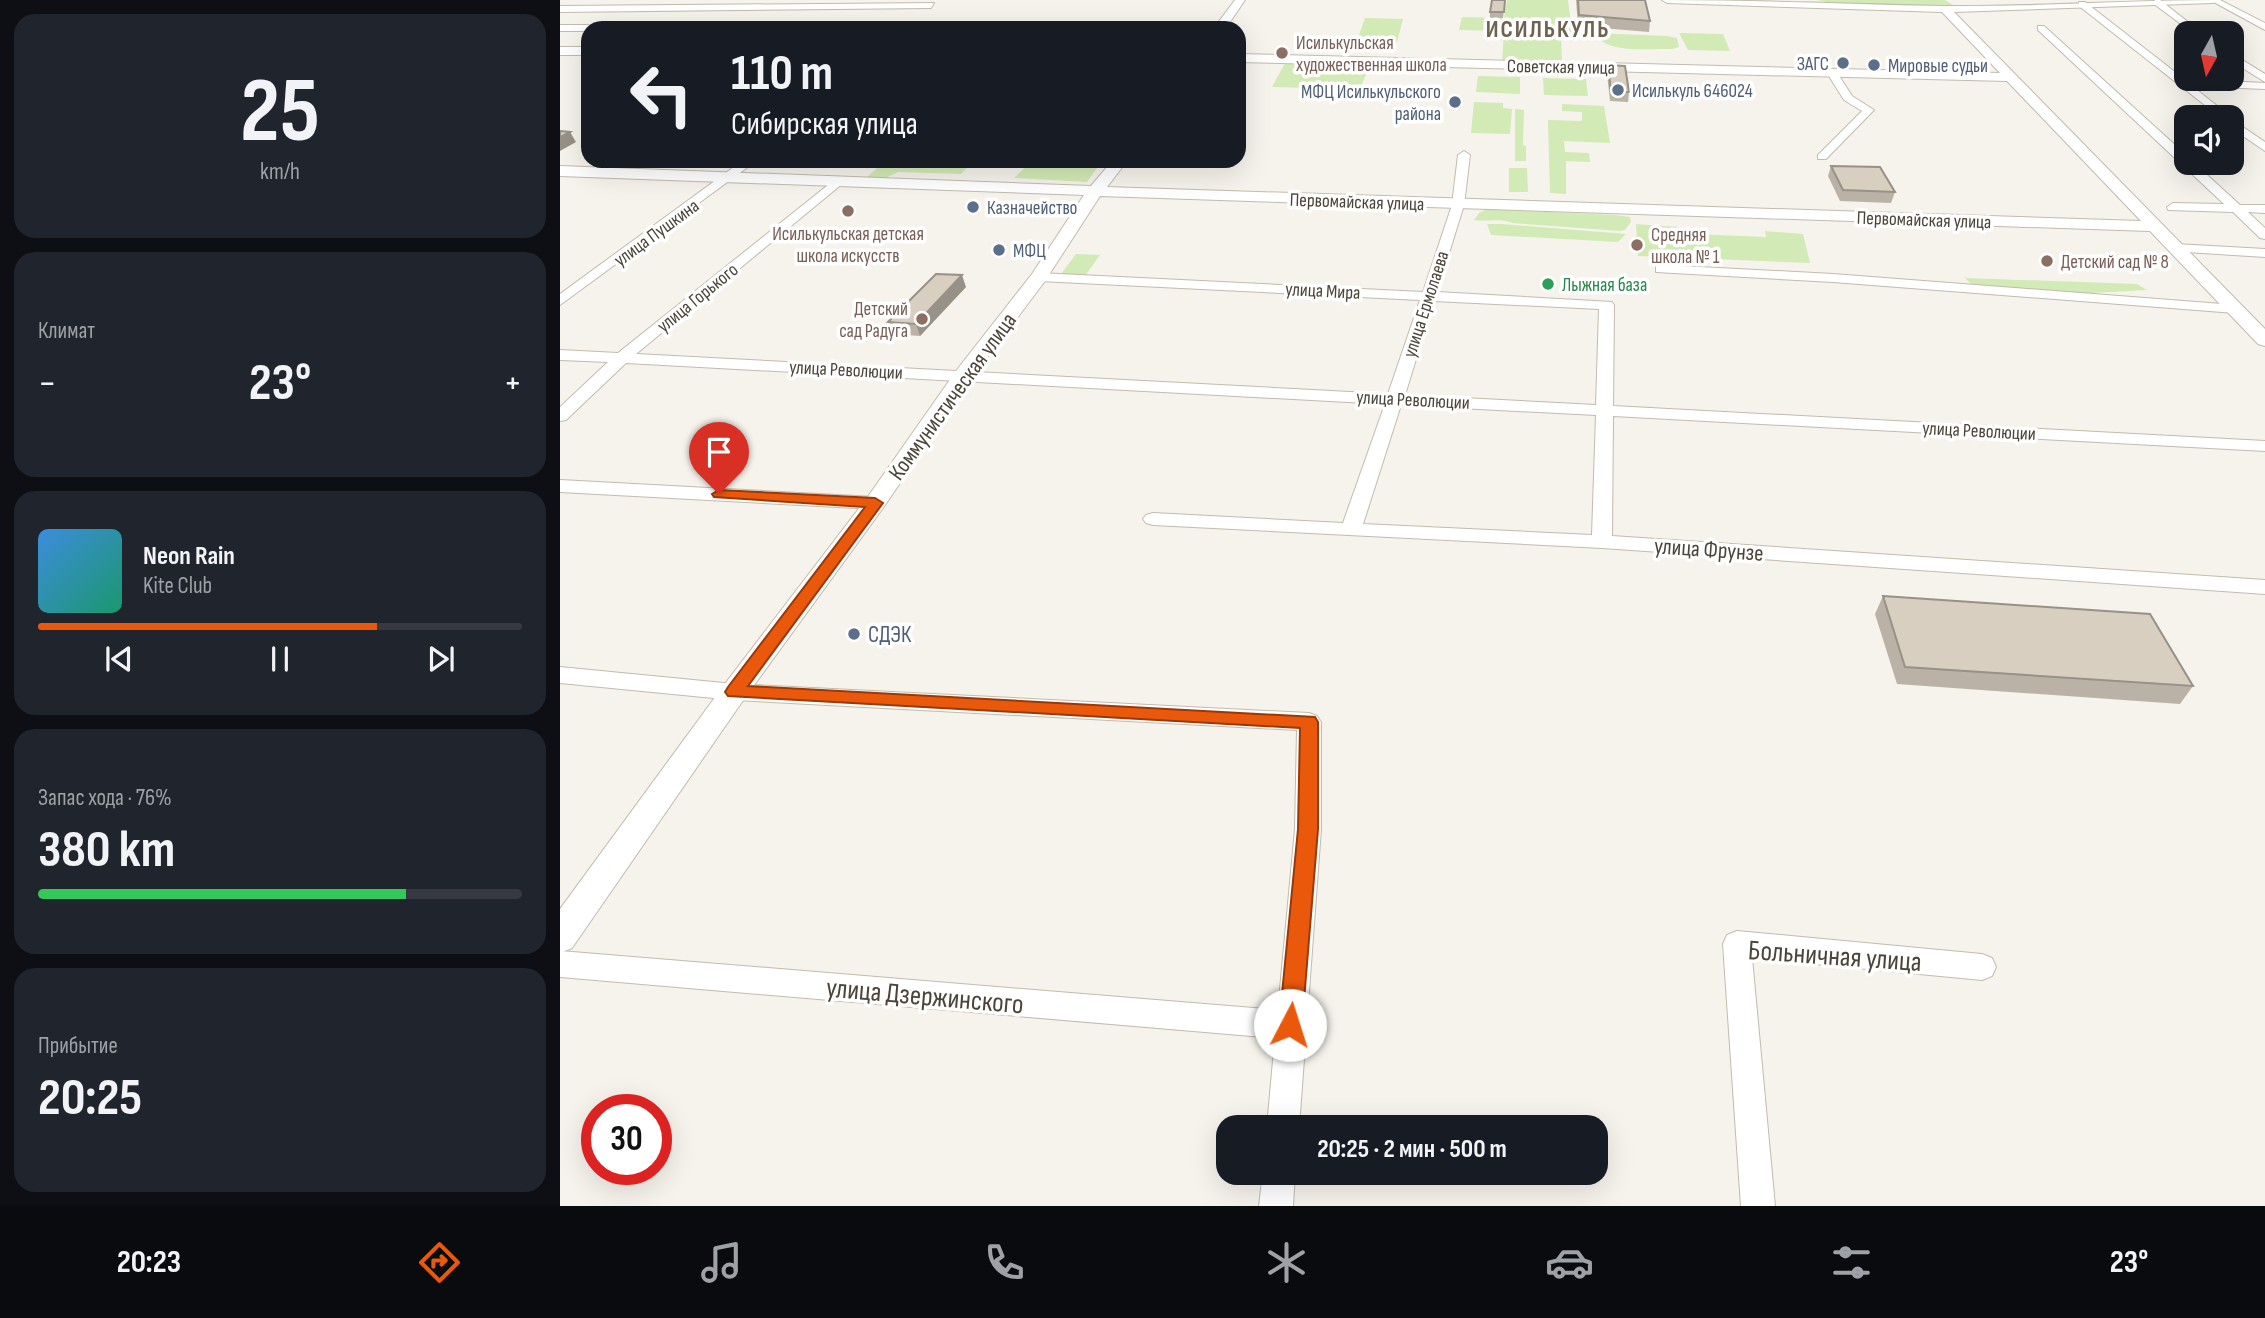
<!DOCTYPE html>
<html lang="ru">
<head>
<meta charset="utf-8">
<style>
  :root { --surface:#171b24; --page:#20242c; --text:#f1f3f6; --muted:#9ea1a6; --line:#363941; --accent:#ea580c }
  body { margin:0; font-family:"Sofia Sans Condensed",sans-serif; background:var(--page); color:var(--text); height:100vh; display:flex; flex-direction:column; font-size:26px; white-space:nowrap }
  * { box-sizing:border-box; margin:0 }
  p { font-size:23px; color:var(--muted) }
  .icon { flex:none; width:38px; height:38px; fill:none; stroke:currentColor; stroke-width:2; stroke-linecap:round; stroke-linejoin:round }
  .map { position:relative; flex:1; overflow:hidden }
  .drawer { display:flex; flex-direction:column; gap:14px; padding:14px; background:#0d0f14; width:560px }
  .drawer>* { flex:none }
  .banner { position:absolute; left:21px; top:21px; width:665px; height:147px; border-radius:21px; box-shadow:0 7px 28px #0002; background:#171b24; color:var(--text); overflow:hidden }
  .needle { width:46px; rotate:188deg }
  .controls { position:absolute; left:1614px; top:21px; display:grid; gap:14px }
  .controls a { display:grid; place-items:center; width:70px; height:70px; border-radius:14px; background:var(--surface); box-shadow:0 7px 28px #0002; font-size:35px }
  .speed { position:absolute; left:21px; top:1094px; display:flex; gap:14px; font-size:35px; font-weight:700; text-align:center }
  .speed>* { display:grid; place-content:center; width:91px; height:91px; border-radius:50%; background:var(--surface); box-shadow:0 7px 28px #0002; line-height:1 }
  .speed .limit { border:10px solid #d22; background:#fff; color:#111 }
  .pin { position:absolute; display:grid; place-items:center; width:60px; height:60px; color:#fff; margin:-72px -30px; border-radius:50% 50% 50% 0; rotate:-45deg; box-shadow:0 0 7px #0007 }
  .pin .icon { rotate:45deg }
  .me { position:absolute; width:77px; margin:-38px; rotate:5deg; stroke-linejoin:round; filter:drop-shadow(0 0 5px #0008) }
  .turn { display:flex; align-items:center; gap:24px; height:147px; padding:0 35px; font-size:32px }
  .turn .icon { width:91px; height:91px; stroke-width:2.5 }
  .turn b { display:block; font-size:49px; line-height:60px }
  .big { font-size:52px; font-weight:700; line-height:1.1 }
  .drawer .card { flex:1; display:flex; flex-direction:column; justify-content:center; gap:10px; min-width:0; padding:0 24px; border-radius:21px; background:var(--page) }
  .drawer .dial { align-items:center; gap:0 }
  .dial b { font-size:91px; line-height:1 }
  .song { display:flex; align-items:center; gap:21px }
  .cover { width:84px; height:84px; border-radius:10px; background:linear-gradient(135deg,hsl(210 70% 55%),hsl(160 70% 35%)) }
  .played { height:7px; border-radius:4px; background:linear-gradient(90deg,var(--accent) 70%,var(--line) 70%) }
  .keys { display:flex; justify-content:space-around; direction:ltr }
  .heat { display:flex; justify-content:space-between; align-items:center; font-size:38px; direction:ltr }
  .charge { height:10px; border-radius:5px; background:linear-gradient(90deg,#34c759 76%,var(--line) 0) }
  .trip { position:absolute; left:656px; top:1115px; width:392px; height:70px; border-radius:21px; background:var(--surface); box-shadow:0 7px 28px #0002; font-weight:700; line-height:70px; text-align:center }
  .menu { display:flex; height:112px; justify-content:space-around; align-items:center; background:#090b0e; color:var(--muted) }
  .menu .icon { width:49px; height:49px }
  .menu .current { color:var(--accent) }
  .menu b { font-size:32px; color:var(--text) }
  main { display:flex; flex:1; min-height:0 }
  .map>svg:first-child { display:block }
  .green { fill:#d2eab5 }
  .lines { fill:none; stroke-linecap:round; stroke-linejoin:round }
  .minor-casing { stroke:#c2bbae; stroke-width:2 }
  .tertiary-casing { stroke:#c2bbae; stroke-width:2 }
  .minor { fill:#fff; fill-rule:evenodd }
  .tertiary { fill:#fff; fill-rule:evenodd }
  .wall { fill:#bab2a6 }
  .shaded-wall { fill:#979187 }
  .building { fill:#d8cfc1; stroke:#979187; stroke-width:2 }
  .route { fill:#ea580c; stroke:#983908; stroke-width:2 }
  .education-dot { fill:#8d6e63; stroke:#fff; stroke-width:2.5 }
  .service-dot { fill:#5c6f8a; stroke:#fff; stroke-width:2.5 }
  .leisure-dot { fill:#2e9e5b; stroke:#fff; stroke-width:2.5 }
  .labels { text-anchor:middle; stroke-width:7; stroke-linejoin:round; paint-order:stroke }
  .far-education-label { font-size:19px; fill:#785e54; stroke:#fff; text-anchor:start }
  .far-service-label { font-size:19px; fill:#4e5e75; stroke:#fff; text-anchor:start }
  .far-street-label { font-size:19px; fill:#4b4439; stroke:#fff }
  .far-leisure-label { font-size:19px; fill:#27864d; stroke:#fff; text-anchor:start }
  .street-label { font-size:23px; fill:#4b4439; stroke:#fff }
  .service-label { font-size:23px; fill:#4e5e75; stroke:#fff; text-anchor:start }
  .far-district-label { font-size:24px; font-weight:bold; letter-spacing:2px; fill:#6e6250; stroke:#fff }
  .near-street-label { font-size:28px; fill:#4b4439; stroke:#fff }
</style>
</head>
<body>
<main>
<section class="drawer">
<div class="card dial"><b>25</b><p>km/h</p></div>
<div class="card"><p>Климат</p>
<div class="heat"><a>−</a><b class="big">23°</b><a>+</a></div>
</div>
<div class="card">
<div class="song"><i class="cover"></i><div><b>Neon Rain</b><p>Kite Club</p></div></div>
<div class="played"></div>
<div class="keys"><svg class="icon" aria-label="previous" viewBox="0 0 24 24"><path d="M18 5L8 12l10 7zM5 5v14"/></svg><svg class="icon" aria-label="pause" viewBox="0 0 24 24"><path d="M8 5v14M16 5v14"/></svg><svg class="icon" aria-label="next" viewBox="0 0 24 24"><path d="M6 5l10 7-10 7zM19 5v14"/></svg></div>
</div>
<div class="card"><p>Запас хода · 76%</p><b class="big">380 km</b><div class="charge"></div></div>
<div class="card"><p>Прибытие</p><b class="big">20:25</b></div>
</section>
<div class="map">
<svg width="1705" height="1206" viewBox="0 0 1705 1206">
  <rect width="100%" height="100%" fill="#f6f3ec"/>
  <path class="green" d="M947,0H1008L1012,32H1001L1002,64L942,62L944,31L899,30L902,17L944,18Z
    M1257,0H1385L1393,5L1277,4Z
    M805,18L843,19L837,42L797,41Z
    M1034,33L1107,36L1117,38L1119,47L1112,49C1089,48 1047,55 1034,33Z
    M1119,33L1163,34L1170,51L1128,50Z
    M726,61L811,63L801,86L792,89L712,87Z
    M918,76L960,77V94L916,92Z
    M983,78L1026,79L1028,96L984,95Z
    M914,102L943,103V108L952,109L950,134L911,133Z
    M1002,104L1044,106L1050,143L1004,141L1005,152L1029,153L1030,162L1006,161V194L990,193L988,120L1022,121V112L1002,111Z
    M955,109L964,110L963,145L966,146V161H955Z
    M90,161H156L163,165L157,168L73,164Z
    M325,161H414L401,174L338,172L326,178L307,177Z
    M472,161H542L527,182L454,178Z
    M949,168H967L968,192H949Z
    M927,209L1055,215L1070,217L1071,222L1065,230L1060,231L952,223C939,218 929,222 914,220L919,213Z
    M927,224H942L1066,234L1058,242L931,235Z
    M1076,224L1118,227L1132,234L1206,237L1205,231L1243,234L1250,263L1078,256Z
    M516,254L540,255L525,276L501,274Z
    M1405,278L1577,284L1587,290L1514,294L1413,286Z"/>
  <g class="lines">
    <g class="minor-casing">
      <path id="minor" d="M1595,0H1600L1642,33H1633L1594,4Z
        M1650,0H1660L1705,23V30Z
        M1519,2H1525L1624,79L1705,83V89L1632,86L1671,117H1660L1519,6Z
        M374,3L371,8L0,12V6Z
        M0,25H28L33,28H28V31H0Z
        M84,25H417L422,28H79Z
        M1478,26H1484L1626,155V163H1634L1680,205H1705V213L1688,212L1705,228V239L1700,238L1673,212L1608,210L1607,207L1613,203L1664,204L1478,30Z
        M1671,53L1705,74V82L1671,61Z
        M1272,70L1276,71L1292,96L1314,110L1266,159H1258V155L1302,111L1284,100L1267,73Z
        M1671,119L1705,142V151L1671,128Z
        M904,151L910,155L904,205L877,292L1052,302L1054,305L1053,406L1705,441V451L1053,416L1052,536L1705,580V594L1042,548L593,525L586,523L583,519L586,515L593,513L783,523L825,404L66,363L6,420L0,421V407L48,362L0,360V350L58,353L278,177L282,178V184L76,354L828,394L860,300L479,281L472,277L479,273L863,292L892,205L898,155ZM874,301L1039,309L1036,405L845,395ZM841,405L1036,415L1032,535L803,524Z
        M182,161H196L0,305V294Z
        M1615,244L1705,249V257L1610,251V245Z
        M1101,265L1273,274L1675,305L1682,309L1675,313L1273,282L1096,272V266Z
        M0,480L315,497L324,503L315,509L0,492Z
        M0,667L174,684L749,713L757,716L761,722V829L739,1127H707L715,1038L0,977V951L718,1010L735,829L737,730L174,700L0,683Z
        M1177,931L1422,954L1432,958L1436,967L1432,976L1422,980L1192,958L1215,1206H1181L1163,944L1167,935Z
        M703,1172H735L733,1206H699Z"/>
    </g>
    <g class="tertiary-casing">
      <path id="tertiary" d="M675,0H685L666,28H654Z
        M1102,0C1195,0 1289,4 1383,6C1474,7 1566,0 1658,0L1653,3L1394,12L1705,329V346L1698,344L1590,231L540,196L485,281L411,379L323,508L184,699L12,948L0,953V909L164,685L307,498L396,371L472,274L524,195L0,176V166L531,186L552,161H567L547,187L1581,221L1447,81L679,62V54L1440,73L1382,12L1107,3Z
        M0,47H28V55H0Z"/>
    </g>
    <use href="#minor" class="minor"/>
    <use href="#tertiary" class="tertiary"/>
  </g>
  <path class="wall" d="M945,0L943,18H930V12Z
    M1016,0H1085L1090,21L1089,32L1018,26Z
    M1048,65L1069,92L1068,102L1050,101L1047,74Z
    M1271,166L1335,192L1331,203L1280,201L1268,176Z
    M406,287L360,336L333,334L328,322Z
    M1323,596L1633,686L1620,704L1337,684L1315,614Z"/>
  <path class="shaded-wall" d="M10,132L16,142L0,151V137Z
    M402,275L406,287L360,336L356,324Z"/>
  <path class="building" d="M932,0H945L944,12H930Z
    M1018,0H1085L1090,21L1019,15Z
    M1048,65L1065,66L1069,92H1051Z
    M0,131L10,132L0,137Z
    M1271,166L1320,167L1335,192L1283,190Z
    M376,274L402,275L356,324L328,322Z
    M1323,596L1590,614L1633,686L1345,667Z"/>
  <path class="route" d="M159,490L315,498L323,503L188,686L755,717L758,722V829L742,1025L738,1033L730,1036L722,1033L719,1025L738,829L740,728L168,696L165,692L168,687L305,507L154,497L152,494Z"/>
  <g class="education-dot">
    <circle cx="722" cy="53" r="7"/>
    <circle cx="288" cy="211" r="7"/>
    <circle cx="1077" cy="245" r="7"/>
    <circle cx="1487" cy="261" r="7"/>
    <circle cx="362" cy="319" r="7"/>
  </g>
  <g class="service-dot">
    <circle cx="1283" cy="63" r="7"/>
    <circle cx="1314" cy="65" r="7"/>
    <circle cx="1058" cy="90" r="7"/>
    <circle cx="895" cy="102" r="7"/>
    <circle cx="413" cy="207" r="7"/>
    <circle cx="439" cy="250" r="7"/>
    <circle cx="294" cy="634" r="7"/>
  </g>
  <circle class="leisure-dot" cx="988" cy="284" r="7"/>
  <g class="labels">
    <g class="far-education-label">
      <text x="736" y="49">Исилькульская<tspan x="736" dy="22">художественная школа</tspan></text>
      <text x="288" y="240" text-anchor="middle">Исилькульская детская<tspan x="288" dy="22">школа искусств</tspan></text>
      <text x="1091" y="241">Средняя<tspan x="1091" dy="22">школа № 1</tspan></text>
      <text x="1501" y="268">Детский сад № 8</text>
      <text x="348" y="315" text-anchor="end">Детский<tspan x="348" dy="22">сад Радуга</tspan></text>
    </g>
    <g class="far-service-label">
      <text x="1269" y="70" text-anchor="end">ЗАГС</text>
      <text x="1328" y="72">Мировые судьи</text>
      <text x="1072" y="97">Исилькуль 646024</text>
      <text x="881" y="98" text-anchor="end">МФЦ Исилькульского<tspan x="881" dy="22">района</tspan></text>
      <text x="427" y="214">Казначейство</text>
      <text x="453" y="257">МФЦ</text>
    </g>
    <g class="far-street-label">
      <text transform="translate(1001 66) rotate(1)" y="7">Советская улица</text>
      <text transform="translate(797 201) rotate(2)" y="7">Первомайская улица</text>
      <text transform="translate(1364 219) rotate(2)" y="7">Первомайская улица</text>
      <text transform="translate(96 232) rotate(-36)" y="7">улица Пушкина</text>
      <text transform="translate(763 290) rotate(3)" y="7">улица Мира</text>
      <text transform="translate(137 297) rotate(-39)" y="7">улица Горького</text>
      <text transform="translate(865 304) rotate(-72)" y="7">улица Ермолаева</text>
      <text transform="translate(286 369) rotate(3)" y="7">улица Революции</text>
      <text transform="translate(853 399) rotate(3)" y="7">улица Революции</text>
      <text transform="translate(1419 430) rotate(3)" y="7">улица Революции</text>
    </g>
    <g class="far-leisure-label">
      <text x="1002" y="291">Лыжная база</text>
    </g>
    <g class="street-label">
      <text transform="translate(392 396) rotate(-54)" y="8">Коммунистическая улица</text>
      <text transform="translate(1149 549) rotate(4)" y="8">улица Фрунзе</text>
    </g>
    <g class="service-label">
      <text x="308" y="642">СДЭК</text>
    </g>
    <g class="far-district-label">
      <text x="988" y="37">ИСИЛЬКУЛЬ</text>
    </g>
    <g class="near-street-label">
      <text transform="translate(1275 955) rotate(4)" y="10">Больничная улица</text>
      <text transform="translate(365 995) rotate(5)" y="10">улица Дзержинского</text>
    </g>
  </g>
</svg>
<div class="controls">
<a><svg class="needle" viewBox="-14 -14 28 28"><path d="M0-13l5 13h-10z" fill="#e53935"/><path d="M0 13l5-13h-10z" fill="#9ea1a6"/></svg></a>
<a><svg class="icon" aria-label="sound" viewBox="0 0 24 24"><path d="M4 9h4l5-4v14l-5-4H4zM17 9q2 3 0 6"/></svg></a>
</div>
<div class="speed"><div class="limit">30</div></div>
<div class="pin" style="left:159px;top:494px;background:#d93025"><svg class="icon" aria-label="arrive" viewBox="0 0 24 24"><path d="M6 21V4h12l-3 4 3 4H6"/></svg></div>
<svg class="me" style="left:730px;top:1025px" viewBox="-20 -20 40 40"><circle r="19" fill="#fff"/><path d="M0-13L10 11 0 6-10 11z" fill="#ea580c"/></svg>
<div class="trip">20:25 · 2 мин · 500 m</div>
<div class="banner">
<div class="turn"><svg class="icon" aria-label="left" viewBox="0 0 24 24"><path d="M17 20v-9H6M10 6l-5 5 5 5"/></svg><div><b>110 m</b>Сибирская улица</div></div>
</div>
</div>
</main>
<nav class="menu">
<b>20:23</b>
<svg class="icon current" aria-label="directions" viewBox="0 0 24 24"><path d="M12 3l9 9-9 9-9-9zM9 14v-3h6M13 9l2 2-2 2"/></svg>
<svg class="icon" aria-label="music" viewBox="0 0 24 24"><path d="M9 18V5l10-2v13"/><circle cx="6" cy="18" r="3"/><circle cx="16" cy="16" r="3"/></svg>
<svg class="icon" aria-label="phone" viewBox="0 0 24 24"><path d="M5 4h4l2 5-3 2q2 4 5 5l2-3 5 2v4C11 20 4 13 5 4z"/></svg>
<svg class="icon" aria-label="climate" viewBox="0 0 24 24"><path d="M12 3v18M4 7l16 10M4 17L20 7"/></svg>
<svg class="icon" aria-label="car" viewBox="0 0 24 24"><path d="M5 17H2v-5l4-1 3-4h7l3 4 3 1v5h-3M9 17h6M6 11h13"/><circle cx="7" cy="17" r="2"/><circle cx="17" cy="17" r="2"/></svg>
<svg class="icon" aria-label="filters" viewBox="0 0 24 24"><path d="M4 7h16M4 17h16"/><circle cx="9" cy="7" r="2"/><circle cx="15" cy="17" r="2"/></svg>
<b>23°</b>
</nav>
</body>
</html>
